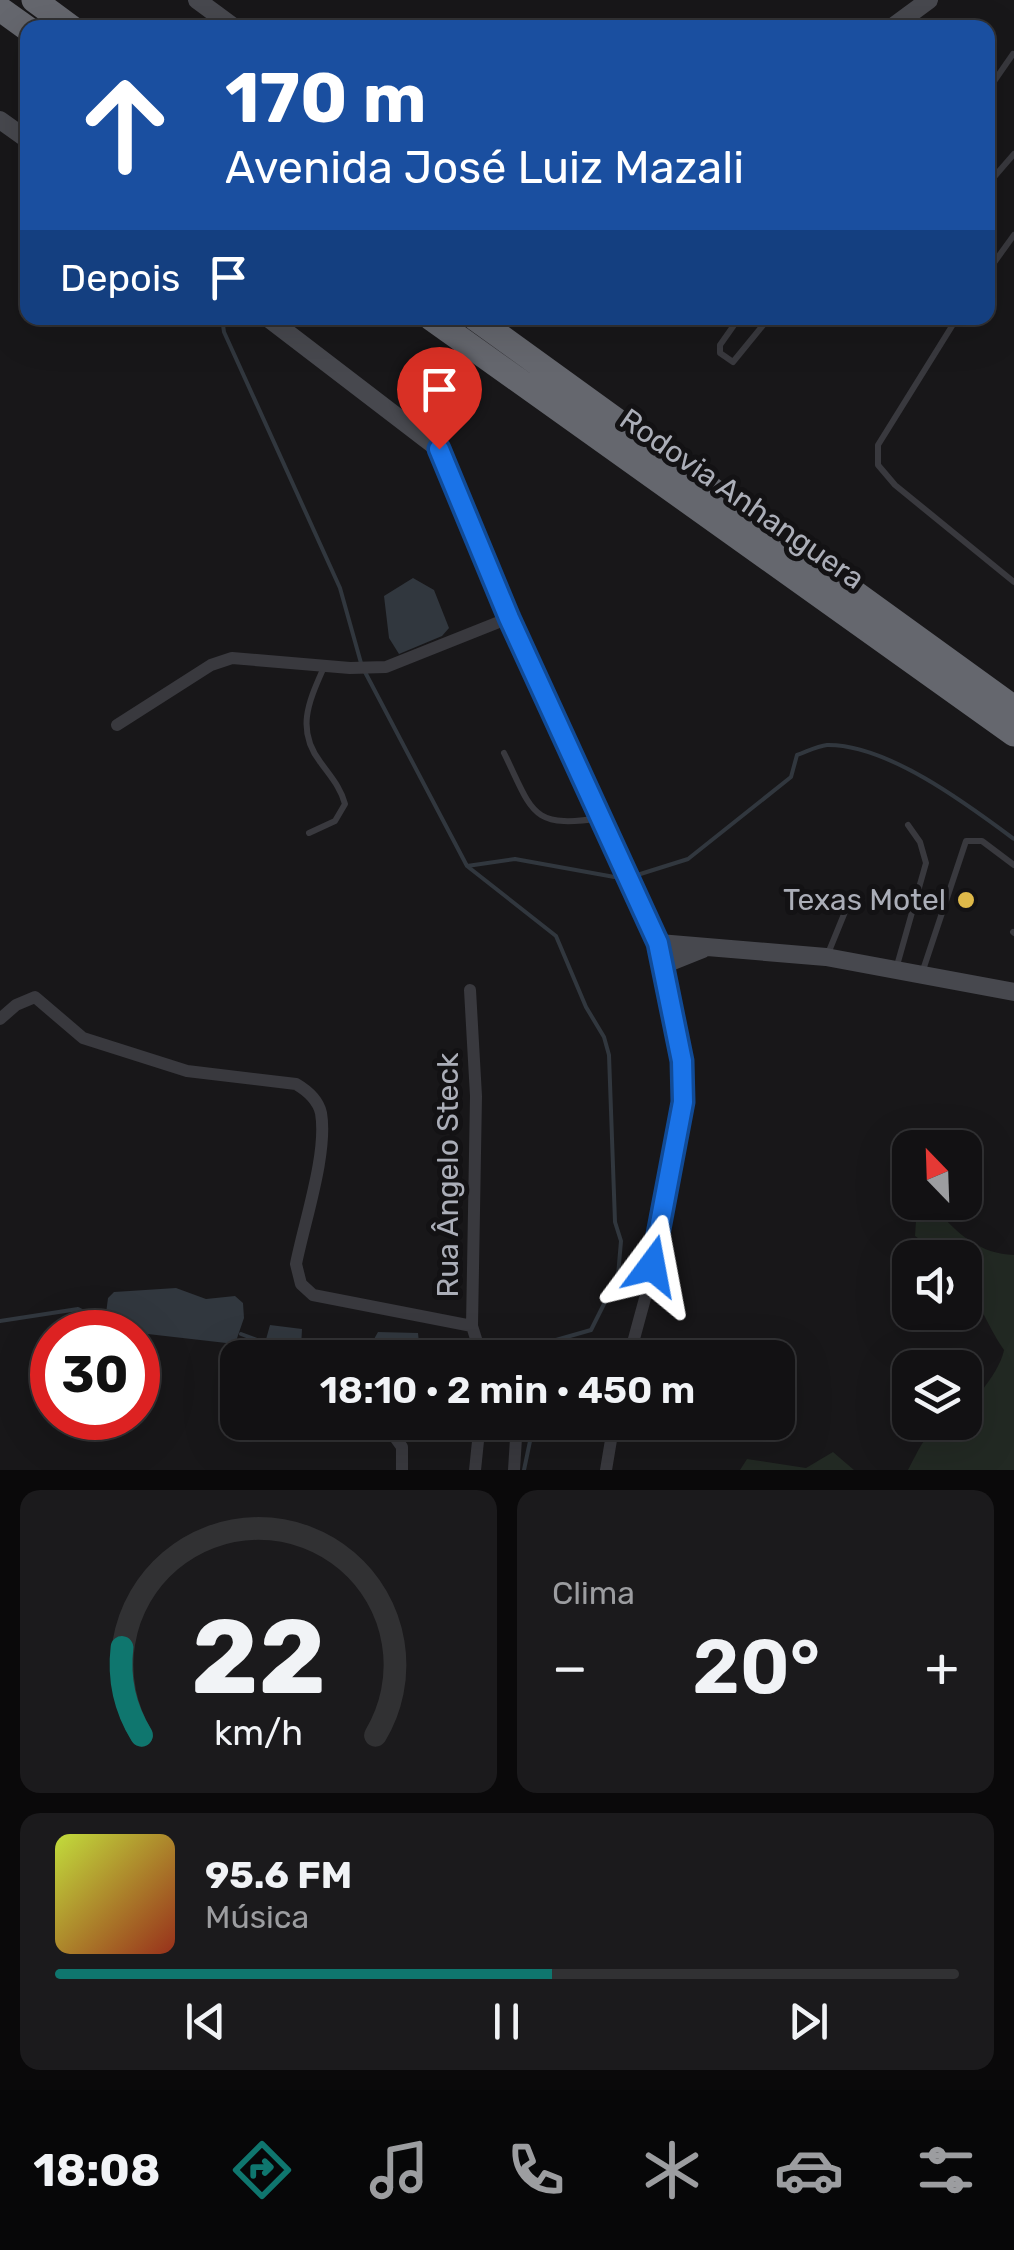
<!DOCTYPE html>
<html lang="pt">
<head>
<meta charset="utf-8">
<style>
  :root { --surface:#121113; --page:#1b1a1c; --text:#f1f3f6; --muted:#9c9da0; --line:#313133; --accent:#0f766e }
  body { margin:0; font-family:Rubik,sans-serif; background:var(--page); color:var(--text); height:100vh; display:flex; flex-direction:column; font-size:38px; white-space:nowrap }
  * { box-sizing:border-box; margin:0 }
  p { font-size:32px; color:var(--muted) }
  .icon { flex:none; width:55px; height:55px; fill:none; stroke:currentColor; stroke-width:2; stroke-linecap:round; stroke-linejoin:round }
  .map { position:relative; height:1470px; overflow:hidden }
  .drawer { display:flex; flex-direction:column; gap:20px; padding:20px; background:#0a090a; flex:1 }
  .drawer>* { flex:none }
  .guide { position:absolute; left:20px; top:20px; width:975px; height:305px; border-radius:20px; box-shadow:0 10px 40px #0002,0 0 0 2px var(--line); background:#1a4fa0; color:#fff; overflow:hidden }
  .needle { width:65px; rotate:337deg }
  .controls { position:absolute; left:892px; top:1130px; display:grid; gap:20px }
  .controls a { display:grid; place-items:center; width:90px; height:90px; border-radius:20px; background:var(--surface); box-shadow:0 10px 40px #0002,0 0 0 2px var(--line); font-size:50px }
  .speed { position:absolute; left:30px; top:1310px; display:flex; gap:20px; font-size:50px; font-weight:700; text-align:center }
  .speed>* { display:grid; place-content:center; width:130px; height:130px; border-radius:50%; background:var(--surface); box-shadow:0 10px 40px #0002,0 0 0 2px var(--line); line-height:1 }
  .speed .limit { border:15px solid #d22; background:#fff; color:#111 }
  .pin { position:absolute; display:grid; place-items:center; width:85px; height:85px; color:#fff; margin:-102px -42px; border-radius:50% 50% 50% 0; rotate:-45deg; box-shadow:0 0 10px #0007 }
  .pin .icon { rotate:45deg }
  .me { position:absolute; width:110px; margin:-55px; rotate:13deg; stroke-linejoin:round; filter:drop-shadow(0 0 8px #0008) }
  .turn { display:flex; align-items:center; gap:35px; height:210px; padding:0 40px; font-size:45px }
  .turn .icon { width:130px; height:130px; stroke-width:2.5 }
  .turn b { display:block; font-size:70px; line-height:85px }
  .then { display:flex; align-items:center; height:95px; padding:0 40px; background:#0003; gap:20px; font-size:38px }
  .big { font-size:75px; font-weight:600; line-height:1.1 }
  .drawer .tile { flex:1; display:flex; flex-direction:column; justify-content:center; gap:15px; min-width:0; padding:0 35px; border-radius:20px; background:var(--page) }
  .drawer .dial { align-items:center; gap:0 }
  .dial svg { height:260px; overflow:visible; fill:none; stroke:var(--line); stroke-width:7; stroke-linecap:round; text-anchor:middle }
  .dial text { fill:var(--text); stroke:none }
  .song { display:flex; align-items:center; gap:30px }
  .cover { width:120px; height:120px; border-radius:15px; background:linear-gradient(135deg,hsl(70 70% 55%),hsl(10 70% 35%)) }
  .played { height:10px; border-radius:5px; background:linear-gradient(90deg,var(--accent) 55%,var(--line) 55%) }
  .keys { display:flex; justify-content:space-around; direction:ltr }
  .heat { display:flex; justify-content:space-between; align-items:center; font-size:55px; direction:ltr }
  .drawer .tiles { flex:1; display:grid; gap:20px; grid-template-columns:1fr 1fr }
  .tile:last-child { grid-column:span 2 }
  .trip { position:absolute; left:220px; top:1340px; width:575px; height:100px; border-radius:20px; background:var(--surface); box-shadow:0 10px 40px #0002,0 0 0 2px var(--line); font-weight:600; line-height:100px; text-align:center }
  .tabs { display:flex; height:160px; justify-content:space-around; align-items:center; background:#070708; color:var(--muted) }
  .tabs .icon { width:70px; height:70px }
  .tabs .active { color:var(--accent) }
  .tabs b { font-size:45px; color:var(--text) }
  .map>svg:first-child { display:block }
  .green { fill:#222923 }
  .water { fill:#31373e }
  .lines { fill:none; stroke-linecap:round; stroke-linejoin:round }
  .stream { stroke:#31373e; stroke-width:4 }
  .service { stroke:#39393e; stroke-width:6 }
  .minor { stroke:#39393e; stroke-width:12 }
  .secondary { stroke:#47484e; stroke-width:18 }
  .motorway { stroke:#65676e; stroke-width:25 }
  .route-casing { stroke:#114b97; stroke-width:25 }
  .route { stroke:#1a73e8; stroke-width:18 }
  .poi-dot { fill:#dfb949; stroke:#131214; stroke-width:4 }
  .labels { text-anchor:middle; stroke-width:10; stroke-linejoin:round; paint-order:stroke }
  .street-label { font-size:30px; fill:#abaeb8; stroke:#131214 }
  .poi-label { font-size:30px; fill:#abaeb8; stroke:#131214; text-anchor:end }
</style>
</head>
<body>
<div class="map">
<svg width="1014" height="1470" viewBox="0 0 1014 1470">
  <rect width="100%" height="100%" fill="#181719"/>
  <path class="green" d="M927,1209H937C956,1234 981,1254 1014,1255V1470H908C924,1440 929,1422 965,1422C965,1404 998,1379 1004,1350C990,1330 965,1280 965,1258L945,1257L915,1236L916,1221Z
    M833,1452L854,1470H740L747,1459L806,1468Z"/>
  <path class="water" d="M413,578L434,590L449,628L442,636L399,654L389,638L384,596Z
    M176,1288L206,1299L235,1296L243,1303L244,1318L235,1344L104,1329L108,1298L114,1292Z
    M270,1325L302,1329L301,1349L265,1343Z
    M378,1332L418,1333L420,1352L370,1346Z"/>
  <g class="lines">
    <path class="stream" d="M331,28L334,22
      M222,318L224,332L340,588L361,663
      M365,672L467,866L556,936L586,1007L604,1037L609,1055L615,1222L621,1241L618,1276L591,1330L556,1340L546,1358
      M467,866L515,859L620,878
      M634,876L688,859L791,777L797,755C806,752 817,746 827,745C887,744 967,804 1014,839
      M0,1321L78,1309L105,1323
      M241,1334L265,1343
      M303,1343L370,1346
      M420,1345L426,1342
      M456,1351L469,1352
      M485,1353L545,1352
      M524,1470L534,1422"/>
    <path class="service" d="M988,90L1013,54
      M988,184L1014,154
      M988,271L1014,235
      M650,318H655
      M739,318L720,345V353L733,362L769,318
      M957,318L878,445V465L895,485L1014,582
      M504,753C533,812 530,829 601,818
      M309,833L335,821L345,804C341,788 331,777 321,763C295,730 309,701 324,667
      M1013,932L1014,933
      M827,956L849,902
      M896,969L926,863L920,842L908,825
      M922,973L966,841H982L1014,865"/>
    <path class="minor" d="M117,725L211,665L232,658L350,668L386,667L509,618
      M470,990L476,1096L472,1326L482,1358
      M0,1019L16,1005L35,997L83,1038L187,1071L296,1084C308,1091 318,1100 321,1113C328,1153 304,1223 296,1264L301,1284L313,1295L472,1326
      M629,1358C653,1264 689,1161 682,1063C680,1030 670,997 663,965
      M384,1422L402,1447V1470
      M475,1470L480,1422
      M514,1470L517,1422
      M606,1470L614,1422"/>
    <path class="secondary" d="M197,0L235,28
      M891,28L929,0
      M0,120L28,140
      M268,318L439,449L509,618L659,943L663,965L703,949
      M659,943L826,957L1014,992"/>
    <path class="motorway" d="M34,0L72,28
      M0,9L28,29
      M431,318L1014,734
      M475,318L1014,708"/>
  </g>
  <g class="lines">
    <g class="route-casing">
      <path id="route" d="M439,449L509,618L658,943L682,1061L683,1102L652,1266"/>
    </g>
    <use href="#route" class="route"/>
  </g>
  <circle class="poi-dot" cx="966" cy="900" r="10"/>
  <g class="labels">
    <g class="street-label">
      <text transform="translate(742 499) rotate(35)" y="10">Rodovia Anhanguera</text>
      <text transform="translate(448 1175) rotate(-90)" y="10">Rua Ângelo Steck</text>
    </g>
    <g class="poi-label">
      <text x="946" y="910">Texas Motel</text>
    </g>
  </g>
</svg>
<div class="controls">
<a><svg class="needle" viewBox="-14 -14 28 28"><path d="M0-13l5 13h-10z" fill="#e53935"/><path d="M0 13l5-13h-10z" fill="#9c9da0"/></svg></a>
<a><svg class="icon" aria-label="sound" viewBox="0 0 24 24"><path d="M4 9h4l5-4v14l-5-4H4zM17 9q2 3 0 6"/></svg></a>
<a><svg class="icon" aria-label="layers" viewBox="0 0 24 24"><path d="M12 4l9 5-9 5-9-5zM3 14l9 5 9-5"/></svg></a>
</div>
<div class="speed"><div class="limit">30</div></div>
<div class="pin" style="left:439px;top:449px;background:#d93025"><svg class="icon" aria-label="arrive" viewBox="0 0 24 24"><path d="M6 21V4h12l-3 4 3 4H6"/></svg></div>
<svg class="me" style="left:652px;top:1266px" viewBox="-20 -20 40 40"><path d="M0-17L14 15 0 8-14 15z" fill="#1a73e8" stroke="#fff" stroke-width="4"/></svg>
<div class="trip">18:10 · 2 min · 450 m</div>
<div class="guide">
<div class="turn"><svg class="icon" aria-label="ahead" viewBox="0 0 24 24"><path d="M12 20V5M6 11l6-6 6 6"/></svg><div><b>170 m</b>Avenida José Luiz Mazali</div></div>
<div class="then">Depois<svg class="icon" aria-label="arrive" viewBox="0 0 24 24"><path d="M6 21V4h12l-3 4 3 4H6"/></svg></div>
</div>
</div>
<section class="drawer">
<div class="tiles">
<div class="tile dial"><svg viewBox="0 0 100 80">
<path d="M14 69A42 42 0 1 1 86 69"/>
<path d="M14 69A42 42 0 0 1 8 42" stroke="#0f766e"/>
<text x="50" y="56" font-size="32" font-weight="700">22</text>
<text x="50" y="72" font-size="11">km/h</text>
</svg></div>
<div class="tile"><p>Clima</p>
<div class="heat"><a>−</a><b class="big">20°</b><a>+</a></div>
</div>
<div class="tile">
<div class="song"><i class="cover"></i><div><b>95.6 FM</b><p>Música</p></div></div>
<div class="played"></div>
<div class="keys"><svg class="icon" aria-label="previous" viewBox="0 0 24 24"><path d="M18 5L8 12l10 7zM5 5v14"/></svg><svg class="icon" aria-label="pause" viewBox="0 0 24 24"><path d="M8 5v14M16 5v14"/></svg><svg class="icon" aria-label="next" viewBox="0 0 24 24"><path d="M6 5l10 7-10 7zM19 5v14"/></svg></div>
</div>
</div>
</section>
<nav class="tabs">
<b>18:08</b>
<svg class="icon active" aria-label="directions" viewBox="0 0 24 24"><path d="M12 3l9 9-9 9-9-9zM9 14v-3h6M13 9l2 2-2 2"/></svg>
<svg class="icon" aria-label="music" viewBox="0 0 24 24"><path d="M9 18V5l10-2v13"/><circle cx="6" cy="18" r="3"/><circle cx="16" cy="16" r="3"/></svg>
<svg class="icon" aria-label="phone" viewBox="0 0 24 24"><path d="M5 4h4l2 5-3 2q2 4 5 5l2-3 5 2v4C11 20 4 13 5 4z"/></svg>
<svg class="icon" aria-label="climate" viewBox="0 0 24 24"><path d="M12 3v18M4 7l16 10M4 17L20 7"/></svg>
<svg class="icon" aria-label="car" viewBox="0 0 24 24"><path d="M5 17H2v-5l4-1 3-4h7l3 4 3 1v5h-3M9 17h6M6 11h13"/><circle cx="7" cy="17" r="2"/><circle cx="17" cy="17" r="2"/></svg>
<svg class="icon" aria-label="filters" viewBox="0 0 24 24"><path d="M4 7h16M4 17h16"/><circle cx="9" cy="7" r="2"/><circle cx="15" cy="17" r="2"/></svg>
</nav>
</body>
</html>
